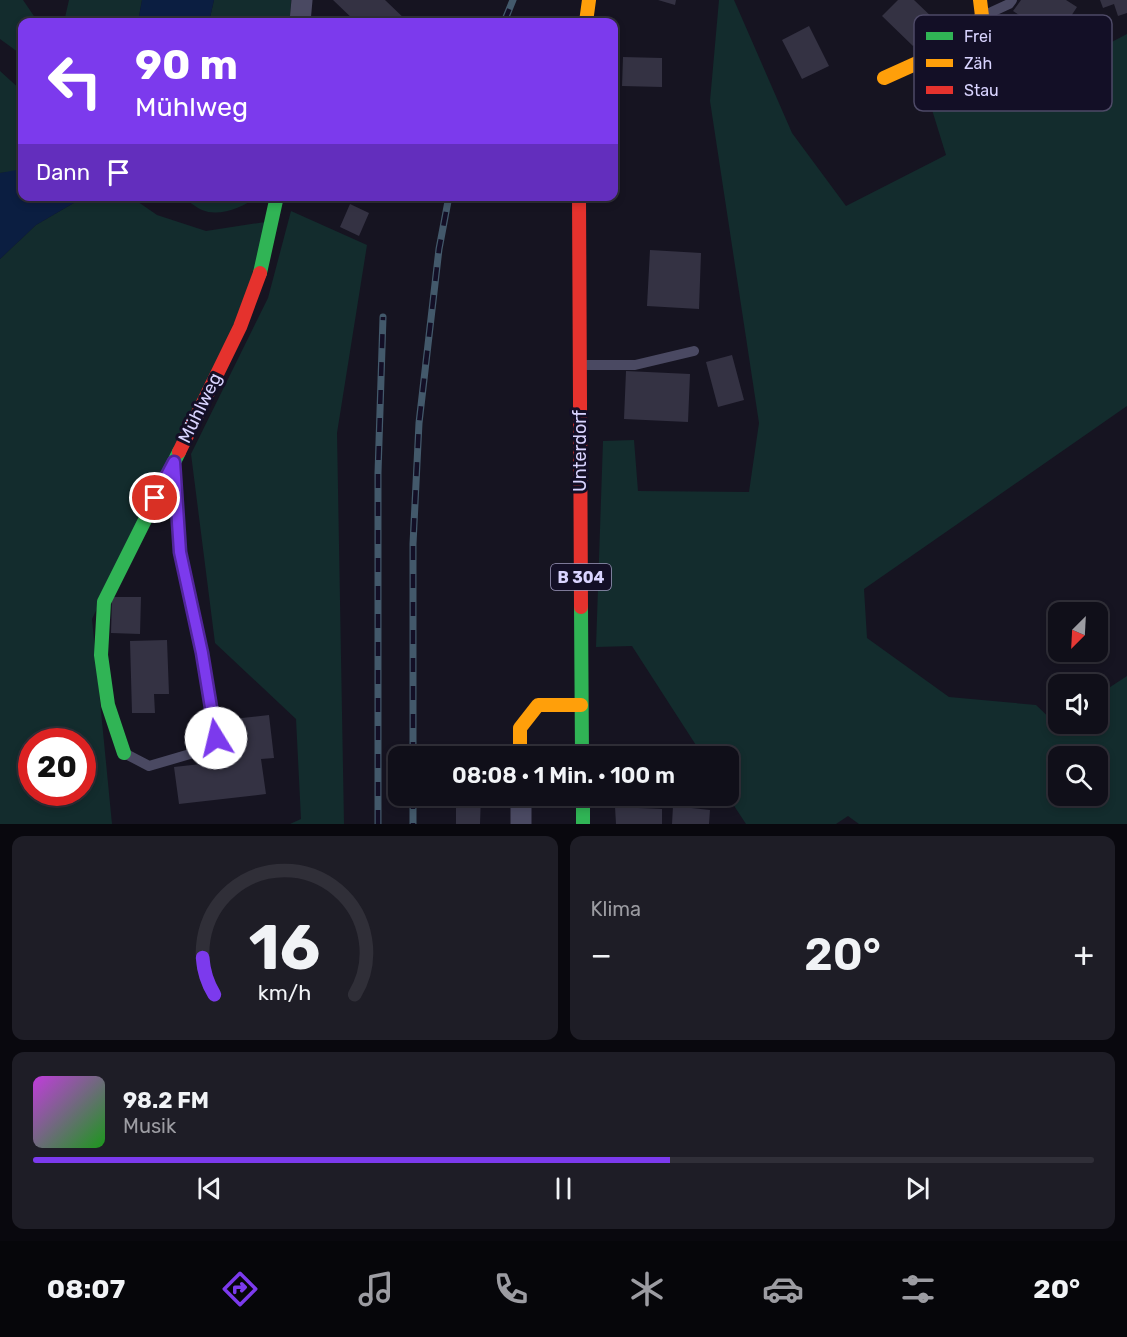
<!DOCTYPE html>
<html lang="de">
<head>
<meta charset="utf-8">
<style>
  :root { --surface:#100f19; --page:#1e1d26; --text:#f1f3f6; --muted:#9c9ca2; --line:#302f38; --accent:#7c3aed }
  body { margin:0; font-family:Rubik,sans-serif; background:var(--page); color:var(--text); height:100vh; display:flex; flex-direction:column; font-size:22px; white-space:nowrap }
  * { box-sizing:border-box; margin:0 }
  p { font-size:20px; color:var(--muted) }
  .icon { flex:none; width:33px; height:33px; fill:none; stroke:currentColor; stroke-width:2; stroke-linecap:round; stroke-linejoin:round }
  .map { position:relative; height:824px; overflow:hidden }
  .panel { display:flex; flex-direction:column; gap:12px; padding:12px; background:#09080e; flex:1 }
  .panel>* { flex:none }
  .top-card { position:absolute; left:18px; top:18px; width:600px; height:183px; border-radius:12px; box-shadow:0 3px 9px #0003,0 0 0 2px var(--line); background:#7c3aed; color:#fff; overflow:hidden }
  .needle { width:39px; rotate:204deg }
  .controls { position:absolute; left:1048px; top:602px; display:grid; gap:12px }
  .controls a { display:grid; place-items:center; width:60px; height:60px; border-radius:12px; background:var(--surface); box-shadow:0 3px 9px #0003,0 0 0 2px var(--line); font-size:30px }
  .speed { position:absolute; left:18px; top:728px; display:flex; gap:12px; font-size:30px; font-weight:700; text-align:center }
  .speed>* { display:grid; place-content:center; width:78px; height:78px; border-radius:50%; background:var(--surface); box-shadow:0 3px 9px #0003,0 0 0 2px var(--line); line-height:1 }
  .speed .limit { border:9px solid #d22; background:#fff; color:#111 }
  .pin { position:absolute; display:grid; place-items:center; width:51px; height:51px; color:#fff; margin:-26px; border:3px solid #fff; border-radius:50%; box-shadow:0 2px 6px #0007 }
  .me { position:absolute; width:66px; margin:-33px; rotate:351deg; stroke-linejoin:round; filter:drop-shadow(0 0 4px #0008) }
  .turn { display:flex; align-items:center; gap:21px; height:126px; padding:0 18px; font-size:27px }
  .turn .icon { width:78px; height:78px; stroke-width:2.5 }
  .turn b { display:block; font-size:42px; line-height:51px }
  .then { display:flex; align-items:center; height:57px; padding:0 18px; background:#0003; gap:12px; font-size:22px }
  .big { font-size:45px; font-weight:600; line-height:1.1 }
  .panel .tile { flex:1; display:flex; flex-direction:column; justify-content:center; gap:9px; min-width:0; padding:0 21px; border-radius:12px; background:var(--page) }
  .panel .dial { align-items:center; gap:0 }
  .dial svg { height:156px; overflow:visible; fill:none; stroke:var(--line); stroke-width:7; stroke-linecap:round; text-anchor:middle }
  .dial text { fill:var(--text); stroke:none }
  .song { display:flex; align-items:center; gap:18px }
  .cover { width:72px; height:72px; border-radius:9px; background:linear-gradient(135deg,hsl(290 70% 55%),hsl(120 70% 35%)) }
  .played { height:6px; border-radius:3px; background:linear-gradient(90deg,var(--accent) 60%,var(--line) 60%) }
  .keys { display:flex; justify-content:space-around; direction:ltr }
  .heat { display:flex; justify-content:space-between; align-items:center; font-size:33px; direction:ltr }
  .panel .tiles { flex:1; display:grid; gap:12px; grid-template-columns:1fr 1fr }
  .tile:last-child { grid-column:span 2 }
  .trip { position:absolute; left:388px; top:746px; width:351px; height:60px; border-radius:12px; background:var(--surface); box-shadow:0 3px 9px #0003,0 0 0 2px var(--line); font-weight:600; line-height:60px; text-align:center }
  .tab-bar { display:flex; height:96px; justify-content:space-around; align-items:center; background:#06060a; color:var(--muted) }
  .tab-bar .icon { width:42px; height:42px }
  .tab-bar .on { color:var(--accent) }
  .tab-bar b { font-size:27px; color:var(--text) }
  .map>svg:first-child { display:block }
  .green { fill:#132c2d; fill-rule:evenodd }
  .water { fill:#0b1e41 }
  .building { fill:#343243 }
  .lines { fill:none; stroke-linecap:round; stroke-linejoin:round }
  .lane { stroke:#4a4962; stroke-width:10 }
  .street { stroke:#4a4962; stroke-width:21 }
  .fast { stroke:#30b455; stroke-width:14 }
  .slow { stroke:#ff9f0a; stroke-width:14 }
  .jam { stroke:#e5322d; stroke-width:14 }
  .rail-casing { stroke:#43596b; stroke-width:7 }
  .rail { stroke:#130f26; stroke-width:4.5; stroke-dasharray:14; stroke-linecap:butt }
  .route-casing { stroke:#51269a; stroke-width:15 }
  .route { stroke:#7c3aed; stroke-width:10 }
  .labels { text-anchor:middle; stroke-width:6; stroke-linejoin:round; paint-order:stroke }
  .shield { fill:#130f26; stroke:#9e99be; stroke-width:1.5 }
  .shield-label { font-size:16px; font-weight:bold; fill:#d9d4ff }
  .street-label { font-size:18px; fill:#d9d4ff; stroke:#130f26 }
  .key { fill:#130f26; stroke:#4e4a67; stroke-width:1.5 }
  .key-label { font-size:16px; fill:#d9d4ff }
</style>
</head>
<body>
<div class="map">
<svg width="1127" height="824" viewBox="0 0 1127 824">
  <rect width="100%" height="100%" fill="#161421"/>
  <path class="green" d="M0,0H23L38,22H22V55L0,39Z
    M69,0H142L138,22H64Z
    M214,0H291L290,22H209Z
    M719,0H734L792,133L846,206L946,155L924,84L987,43L1054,72L1127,34V406L864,589L867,638L949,697L1036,705L1056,724L1059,722L1098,723V695L1127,676V824H859L848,816L836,824H746L727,795H729V756H703L632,646L596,647L603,441L634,440L638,491L749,492L759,423L710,101ZM1059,756H1098V795H1059Z
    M0,71L22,91V167L21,171L0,173Z
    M84,197H131L157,215L206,231L265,222L249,295L92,619L112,824H0V259L36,225ZM32,741H82V792H32Z
    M182,197L255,196V197C244,208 218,217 202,210C195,207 189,201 182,197Z
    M291,211L367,245L337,433L344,824H290L301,819L296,719L215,643L191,454L268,298Z"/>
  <path class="water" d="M142,0H214L209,22H138Z
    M22,169V196L84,197L36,225L0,259V173Z"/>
  <path class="building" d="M333,0H385L408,22H356Z
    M658,0H676L675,5Z
    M898,0H914L936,21L913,46L882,16Z
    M1021,0H1066L1077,7L1058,36L1065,41L1050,63L1027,47L1040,29L1013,11Z
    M1100,0H1127V13L1118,16L1114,4L1103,8Z
    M809,26L829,66L802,79L782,40Z
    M623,57L662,58V87L622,86Z
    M350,204L369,213L359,236L340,227Z
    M650,250L701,253L699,309L647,306Z
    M732,355L744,400L718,407L706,362Z
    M626,371L690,374L688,422L624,419Z
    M112,597H141L140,634L111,633Z
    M167,640L169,694H154L155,713H132L130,641Z
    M269,715L274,758L261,759L266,794L179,804L174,767L228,761L223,720Z
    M456,795H481L480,824H456Z
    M673,806L710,810L709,824H672Z
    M615,807L662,809V824H616Z"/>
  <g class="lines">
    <path class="lane" d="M985,15L1009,4L1012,0
      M585,365H635L694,351
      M124,753L149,766L190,754L216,738L202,653L180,553L175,478"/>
    <path class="street" d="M300,22L302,0
      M521,795V824"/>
    <path class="fast" d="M260,273L277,196
      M581,607L582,756
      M124,753L108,705L101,655L104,602L179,452
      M583,795V824"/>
    <path class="slow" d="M586,22L589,0
      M884,78L935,55L969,34L982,16L980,0
      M520,756V728L538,705H581"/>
    <path class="jam" d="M579,196L581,607
      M179,452L240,327L260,273"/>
    <g class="rail-casing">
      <path id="rail" d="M504,22L513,0
        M413,756V544L419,423L439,249L449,196
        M413,795V824
        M378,824V473L383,317"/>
    </g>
    <use href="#rail" class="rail"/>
  </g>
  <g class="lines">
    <g class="route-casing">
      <path id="route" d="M155,498L174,462L180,552L202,653L216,738"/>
    </g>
    <use href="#route" class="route"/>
  </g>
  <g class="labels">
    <rect class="shield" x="551" y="564" width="60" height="26" rx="4.5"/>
    <g class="shield-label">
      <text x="581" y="583">B 304</text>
    </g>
    <g class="street-label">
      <text transform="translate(200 408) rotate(-64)" y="6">Mühlweg</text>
      <text transform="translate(580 451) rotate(-90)" y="6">Unterdorf</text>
    </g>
  </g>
  <rect x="914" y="15" width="198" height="96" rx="9" class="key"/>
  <rect x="926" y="32" width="27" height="8" fill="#30b455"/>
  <rect x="926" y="59" width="27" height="8" fill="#ff9f0a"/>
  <rect x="926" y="86" width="27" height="8" fill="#e5322d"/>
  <g class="key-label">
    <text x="964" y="42">Frei</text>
    <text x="964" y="69">Zäh</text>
    <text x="964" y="96">Stau</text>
  </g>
</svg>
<div class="controls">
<a><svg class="needle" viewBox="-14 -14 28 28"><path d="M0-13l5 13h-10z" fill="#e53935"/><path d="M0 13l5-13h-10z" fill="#9c9ca2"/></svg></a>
<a><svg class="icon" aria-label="sound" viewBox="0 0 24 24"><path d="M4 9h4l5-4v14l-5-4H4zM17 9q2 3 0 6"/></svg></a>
<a><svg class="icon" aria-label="search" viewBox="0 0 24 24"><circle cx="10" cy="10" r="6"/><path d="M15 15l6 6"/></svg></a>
</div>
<div class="speed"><div class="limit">20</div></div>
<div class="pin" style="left:155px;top:498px;background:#d93025"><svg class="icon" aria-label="arrive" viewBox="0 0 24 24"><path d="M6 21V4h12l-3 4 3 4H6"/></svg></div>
<svg class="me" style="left:216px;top:738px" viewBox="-20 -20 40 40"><circle r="19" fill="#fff"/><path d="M0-13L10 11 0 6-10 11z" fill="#7c3aed"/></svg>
<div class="trip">08:08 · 1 Min. · 100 m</div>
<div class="top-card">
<div class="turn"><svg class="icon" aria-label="left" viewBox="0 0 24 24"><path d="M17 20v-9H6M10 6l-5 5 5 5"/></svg><div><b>90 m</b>Mühlweg</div></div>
<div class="then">Dann<svg class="icon" aria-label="arrive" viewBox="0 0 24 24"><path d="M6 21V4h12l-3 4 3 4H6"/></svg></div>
</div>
</div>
<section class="panel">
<div class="tiles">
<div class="tile dial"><svg viewBox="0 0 100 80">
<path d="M14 69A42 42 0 1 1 86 69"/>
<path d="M14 69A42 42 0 0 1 8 50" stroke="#7c3aed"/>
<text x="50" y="56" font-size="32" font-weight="700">16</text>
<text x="50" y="72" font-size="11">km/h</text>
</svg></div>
<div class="tile"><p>Klima</p>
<div class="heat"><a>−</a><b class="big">20°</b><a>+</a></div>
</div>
<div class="tile">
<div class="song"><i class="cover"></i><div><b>98.2 FM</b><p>Musik</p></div></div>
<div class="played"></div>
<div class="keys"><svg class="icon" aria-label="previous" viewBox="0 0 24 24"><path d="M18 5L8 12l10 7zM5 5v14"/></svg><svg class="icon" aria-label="pause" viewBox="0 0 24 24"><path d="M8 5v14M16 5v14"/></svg><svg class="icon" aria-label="next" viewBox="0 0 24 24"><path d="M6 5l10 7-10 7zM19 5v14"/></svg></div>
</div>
</div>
</section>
<nav class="tab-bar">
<b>08:07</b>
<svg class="icon on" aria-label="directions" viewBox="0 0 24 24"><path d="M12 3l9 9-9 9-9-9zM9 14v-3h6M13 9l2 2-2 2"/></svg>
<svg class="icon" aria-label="music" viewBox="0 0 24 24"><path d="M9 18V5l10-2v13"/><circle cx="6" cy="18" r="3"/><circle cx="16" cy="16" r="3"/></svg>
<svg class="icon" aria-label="phone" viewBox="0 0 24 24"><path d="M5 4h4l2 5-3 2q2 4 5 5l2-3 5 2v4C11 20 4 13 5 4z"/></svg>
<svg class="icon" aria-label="climate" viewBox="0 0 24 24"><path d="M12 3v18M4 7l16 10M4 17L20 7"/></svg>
<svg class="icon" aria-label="car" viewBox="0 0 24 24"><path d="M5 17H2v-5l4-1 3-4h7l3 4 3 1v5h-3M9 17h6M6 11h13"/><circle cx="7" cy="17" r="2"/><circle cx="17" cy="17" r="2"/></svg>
<svg class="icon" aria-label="filters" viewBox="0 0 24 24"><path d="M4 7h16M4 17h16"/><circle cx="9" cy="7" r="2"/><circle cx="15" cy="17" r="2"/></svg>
<b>20°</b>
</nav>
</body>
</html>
